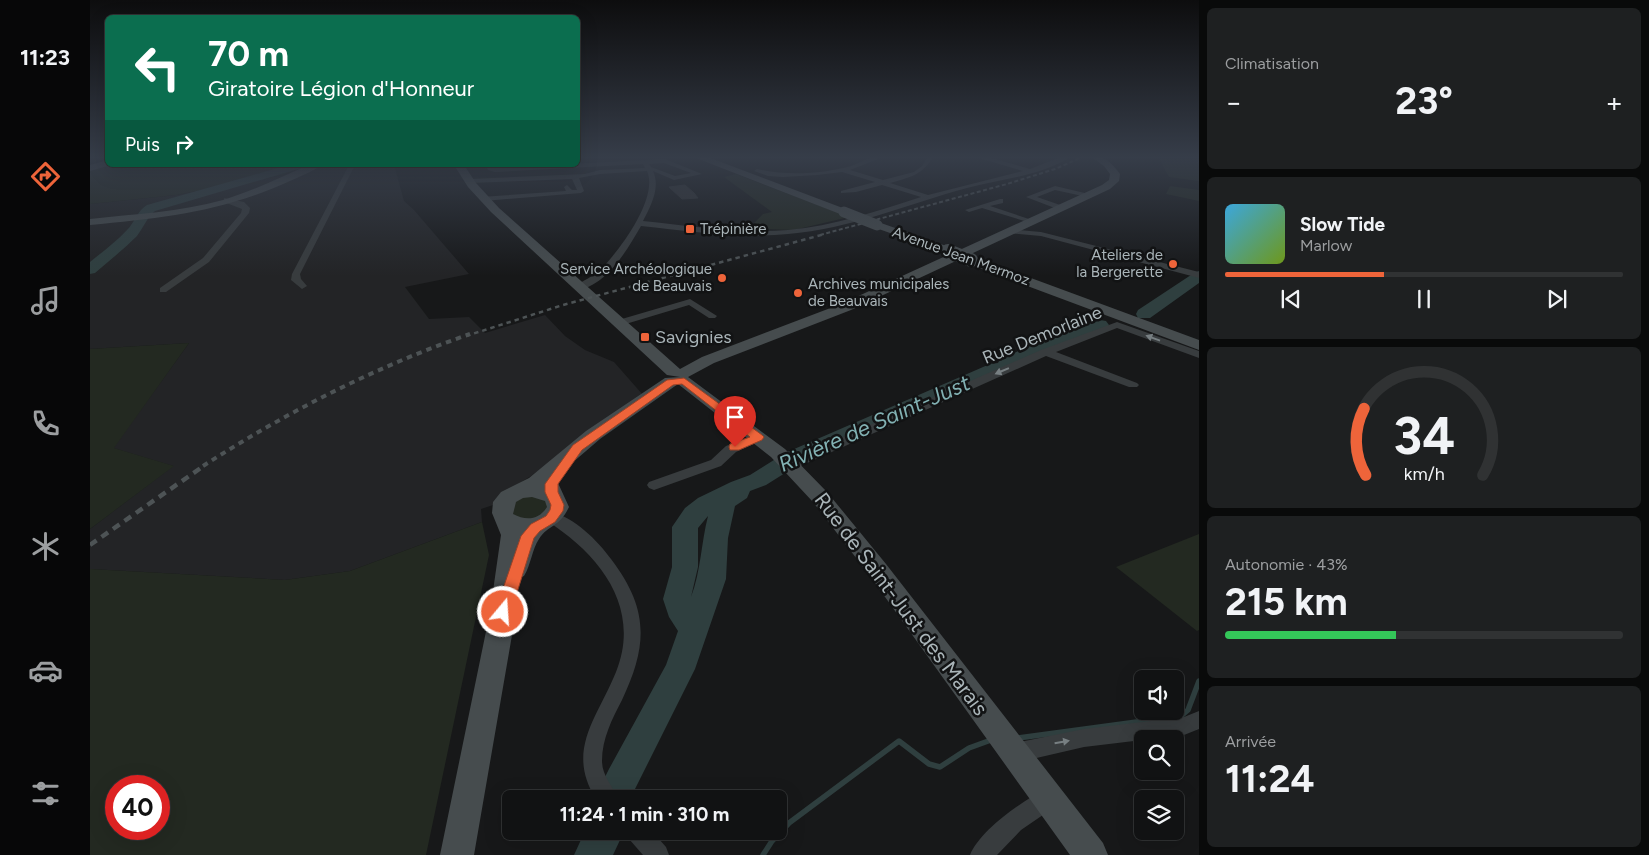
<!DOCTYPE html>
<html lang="fr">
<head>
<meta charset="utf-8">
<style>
  :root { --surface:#111213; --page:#1e2021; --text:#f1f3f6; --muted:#9c9ea0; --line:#303233; --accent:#ee643a }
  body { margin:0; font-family:Figtree,sans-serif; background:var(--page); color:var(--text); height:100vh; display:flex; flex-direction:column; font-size:19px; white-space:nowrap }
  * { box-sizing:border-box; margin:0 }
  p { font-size:16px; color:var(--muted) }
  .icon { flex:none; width:28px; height:28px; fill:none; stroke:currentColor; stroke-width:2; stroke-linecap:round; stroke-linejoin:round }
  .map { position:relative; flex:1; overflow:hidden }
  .side { display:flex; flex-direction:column; gap:8px; padding:8px; background:#090a0a; width:450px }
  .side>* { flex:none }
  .top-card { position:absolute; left:15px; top:15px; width:475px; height:152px; border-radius:8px; box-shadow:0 5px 20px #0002,0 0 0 1px var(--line); background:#0b6e4f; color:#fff; overflow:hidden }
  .controls { position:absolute; left:1044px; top:670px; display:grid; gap:10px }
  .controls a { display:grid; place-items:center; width:50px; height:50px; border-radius:8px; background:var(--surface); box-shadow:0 5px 20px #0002,0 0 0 1px var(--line); font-size:25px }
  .speed { position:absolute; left:15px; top:775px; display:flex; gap:10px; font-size:25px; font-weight:700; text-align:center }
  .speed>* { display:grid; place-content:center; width:65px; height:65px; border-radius:50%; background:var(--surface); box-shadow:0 5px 20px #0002,0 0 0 1px var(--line); line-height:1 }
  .speed .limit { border:8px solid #d22; background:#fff; color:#111 }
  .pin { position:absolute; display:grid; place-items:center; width:42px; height:42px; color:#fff; margin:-51px -21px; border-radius:50% 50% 50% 0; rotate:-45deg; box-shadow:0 0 5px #0007 }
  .pin .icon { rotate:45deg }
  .me { position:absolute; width:55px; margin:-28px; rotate:18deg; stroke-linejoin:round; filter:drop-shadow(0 0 4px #0008) }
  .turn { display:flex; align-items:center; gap:18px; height:105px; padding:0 20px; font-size:22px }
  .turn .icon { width:65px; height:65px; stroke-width:2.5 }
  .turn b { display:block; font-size:35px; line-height:42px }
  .then { display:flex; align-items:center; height:48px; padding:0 20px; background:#0003; gap:10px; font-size:19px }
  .big { font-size:38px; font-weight:700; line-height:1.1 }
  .side .widget { flex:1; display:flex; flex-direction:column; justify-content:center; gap:8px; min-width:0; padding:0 18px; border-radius:8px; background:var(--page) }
  .side .dial { align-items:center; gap:0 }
  .dial svg { height:130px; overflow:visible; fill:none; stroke:var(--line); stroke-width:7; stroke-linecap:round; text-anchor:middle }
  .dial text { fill:var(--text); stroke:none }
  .song { display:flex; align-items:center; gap:15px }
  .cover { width:60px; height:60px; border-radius:8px; background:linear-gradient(135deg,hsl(200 70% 55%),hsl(80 70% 35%)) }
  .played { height:5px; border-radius:2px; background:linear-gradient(90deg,var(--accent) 40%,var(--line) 40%) }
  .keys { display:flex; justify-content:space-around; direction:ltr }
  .heat { display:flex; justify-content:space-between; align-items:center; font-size:28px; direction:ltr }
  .charge { height:8px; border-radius:4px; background:linear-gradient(90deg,#34c759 43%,var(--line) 0) }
  .trip { position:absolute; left:412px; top:790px; width:285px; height:50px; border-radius:8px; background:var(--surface); box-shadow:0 5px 20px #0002,0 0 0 1px var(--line); font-weight:700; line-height:50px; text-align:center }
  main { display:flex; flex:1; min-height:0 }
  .tabs { display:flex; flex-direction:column; width:90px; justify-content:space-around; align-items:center; background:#070708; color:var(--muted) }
  .tabs .icon { width:35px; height:35px }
  .tabs .selected { color:var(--accent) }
  .tabs b { font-size:22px; color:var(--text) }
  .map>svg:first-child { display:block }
  .built { fill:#232426 }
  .green { fill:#232921; fill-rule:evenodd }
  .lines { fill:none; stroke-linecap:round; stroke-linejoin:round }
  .stream { stroke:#2f3f3f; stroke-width:5.5 }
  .river { fill:#2f3f3f; fill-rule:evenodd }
  .building { fill:#323335; stroke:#313335 }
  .street { fill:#383c3e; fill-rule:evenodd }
  .secondary { fill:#464c4e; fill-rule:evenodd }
  .rail-far3 { stroke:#4d5355; stroke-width:2; stroke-dasharray:4 2.5; stroke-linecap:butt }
  .rail-far2 { stroke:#4d5355; stroke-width:2.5; stroke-dasharray:4.5 4; stroke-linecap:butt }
  .rail-far1 { stroke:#4d5355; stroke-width:4; stroke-dasharray:5.5 5; stroke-linecap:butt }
  .rail { stroke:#4d5355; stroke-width:4.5; stroke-dasharray:8 6; stroke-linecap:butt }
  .secondary-bridge-far1 { stroke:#464c4e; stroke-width:11 }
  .secondary-bridge { stroke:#464c4e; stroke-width:14 }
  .oneway { fill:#777f82 }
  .route { fill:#ee643a; stroke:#9b4126 }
  .poi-dot { fill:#ee643a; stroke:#121314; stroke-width:2 }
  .labels { text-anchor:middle; stroke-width:5; stroke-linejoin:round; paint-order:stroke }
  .far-poi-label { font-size:15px; fill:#aab5b9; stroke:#121314; text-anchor:start }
  .far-street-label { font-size:15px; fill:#aab5b9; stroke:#121314 }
  .street-label { font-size:18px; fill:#aab5b9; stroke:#121314 }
  .poi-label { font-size:18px; fill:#aab5b9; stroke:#121314; text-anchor:start }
  .near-street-label { font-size:21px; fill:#aab5b9; stroke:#121314 }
  .near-water-label { font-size:22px; font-style:italic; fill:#82b1b3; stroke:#121314 }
</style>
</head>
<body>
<main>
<nav class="tabs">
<b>11:23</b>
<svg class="icon selected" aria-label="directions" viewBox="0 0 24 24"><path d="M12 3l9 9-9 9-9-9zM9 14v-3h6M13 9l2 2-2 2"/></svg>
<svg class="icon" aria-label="music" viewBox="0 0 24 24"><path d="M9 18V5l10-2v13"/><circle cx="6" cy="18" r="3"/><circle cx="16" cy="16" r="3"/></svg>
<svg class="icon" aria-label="phone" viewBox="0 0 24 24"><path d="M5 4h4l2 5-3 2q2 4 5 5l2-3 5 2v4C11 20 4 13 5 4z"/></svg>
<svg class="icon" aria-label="climate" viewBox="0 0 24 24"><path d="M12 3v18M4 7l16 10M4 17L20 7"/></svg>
<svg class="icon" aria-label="car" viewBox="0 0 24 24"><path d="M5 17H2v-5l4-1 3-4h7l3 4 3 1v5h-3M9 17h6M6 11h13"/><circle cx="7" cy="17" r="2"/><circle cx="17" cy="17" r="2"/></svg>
<svg class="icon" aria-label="filters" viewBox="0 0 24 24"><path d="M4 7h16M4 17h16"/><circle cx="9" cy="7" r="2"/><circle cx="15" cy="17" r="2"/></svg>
</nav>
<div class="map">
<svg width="1109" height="855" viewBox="0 0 1109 855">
  <rect width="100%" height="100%" fill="#171819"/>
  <path class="built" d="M217,165H304L314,201L324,210L379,274L315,287L339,319L379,317L395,333L455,315L475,336L495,350L524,362L553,395L441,476L415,492L403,505L391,509L392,522L260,571L195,580L0,569V529L83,466L23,448L99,343L0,349V204L86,195L193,175Z"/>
  <path class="green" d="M1066,156H1109V181L1079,177L1068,157Z
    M18,165H217L193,175L86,195L0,204V166Z
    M646,174L759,217L704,230L674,229L677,228L664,223L673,214L682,212L634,177Z
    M1080,186L1109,190V201L1076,194Z
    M99,343L24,448L84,466L0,529V349Z
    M433,496L454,497L460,508L443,521L423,516L421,506Z
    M392,522L399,555L336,855H0V569L195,580L260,571ZM26,786H69V829H26Z
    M1109,534V630L1107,631L1026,567Z"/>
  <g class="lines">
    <path class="stream" d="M928,738L1091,716L1098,710L1109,681
      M673,855L682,841L699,823L809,741L839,764L850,767L879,748L901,740"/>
    <path class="river" d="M199,165H216L215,167L65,211C58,216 53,228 47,236C34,249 19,261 5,273L0,274V262C12,252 26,242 37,230C45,222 47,211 57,205Z
      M1109,271V283L1060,318H1048L1046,314L1048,310L1104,273Z
      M1010,320L1016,321L1019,325L1016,329L916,368L914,372L711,463L676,485L660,491L657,498L645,506L638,538L636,579L605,669L543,793L531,798L519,793L513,781L519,769L576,665L588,631L579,617L573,599L582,567V527L595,508L608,498L641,482L660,475L695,453L900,364L908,363L910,359L958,338ZM618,516C611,543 611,571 601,597L608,567V528Z
      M495,831H526L530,840L523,855H484Z"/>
  </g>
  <path class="building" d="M595,185L604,193L608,198L592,199L579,187Z"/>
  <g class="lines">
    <path class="street" d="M787,156L788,159L760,170L793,180L824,172L832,166L838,156H844C831,176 821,177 800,183L838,195L933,171L882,156H894L940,169L973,156H982C952,176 911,179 877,188C818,204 760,229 698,234C649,239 600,231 551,226C537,250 519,282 490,290L485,287C493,280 503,277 511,269C529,251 569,198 557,171L510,174L489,178L494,191L491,193L394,201H391V197L476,191L474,187L477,185L482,190H487L482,179L379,183L376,181L379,179L495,174L510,170L555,168L553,164L405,172L398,170L396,165H402L405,168L575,159L612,174L584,180L563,171C571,188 560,207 553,221C601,226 649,234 698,230C743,226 788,211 831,197L792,185L766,192L751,193V191L785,182L752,172L727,175L693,177L678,176L664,171L667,169C697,176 732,174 761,166C770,163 779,157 787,156ZM574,163L601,173L585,176L561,167L559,164Z
      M259,165H265L210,274L211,279L217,286L212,289L201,280L202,274Z
      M965,186L999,194L1001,195L997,197L965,190L947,197L973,206V210H970L936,197Z
      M134,198L154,202L160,208L159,213L119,262L76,292H70V288L113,258L151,213L152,209L134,202Z
      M910,199H913V203L900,206L945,221L941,223L892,208L879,212L875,210Z
      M918,229L951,232L1109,272V278L951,236L918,233Z
      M600,299L627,316L625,318H619L599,305L529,326L524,323L525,321Z
      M1027,322L1109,351V358L1027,328L966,352L1047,383L1049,385L1047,387H1039L956,356L706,468H696L694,465L696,462L951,350Z
      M668,433L674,437L672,440L646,452L631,466L564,490L559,488L557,485L559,482L621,460L636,446Z
      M462,512C485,518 507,540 521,559C559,609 558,645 532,700C522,719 512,739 512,761C512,776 523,786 528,799H506C475,750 508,717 526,672C552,607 509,554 457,521L455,517L457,513Z
      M1109,711V729L1094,735L994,747L925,763L918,760L915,753L918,746L925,743L994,729L1094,717Z
      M959,788L966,792L970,799L966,806L931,830L907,855H880C890,830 934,799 959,788Z
      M536,831H562L576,847L579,855H553L539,839Z"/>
    <path class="secondary" d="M601,156H615L758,210L760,212L758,214H750Z
      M1000,156C1015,156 1021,162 1030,174L1029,181L1020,189L761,310L624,363L598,377L695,449L737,492L796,564L1013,843L1018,855H980L780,576L723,502L681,457L588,384L510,439L461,481L468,483L479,507C469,528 459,524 449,539C442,549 441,565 434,576L429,578L426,612L384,855H350L400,612L411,535L402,513L403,502L411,492L439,478L496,431L575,378L590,377L577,375L401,212L378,187L364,165H374L386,183L409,208L590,369L612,357L751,304L860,254L783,227L781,225L783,223H791L862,248L863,253L1012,185L1019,180L1020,174L1014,166ZM442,497L455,501L457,507C449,520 436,521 423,514L426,502L433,498Z
      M18,160V165H21L0,171V165Z
      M218,165H231C223,172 210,176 200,181C132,212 73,218 0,225V219C44,214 90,212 133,200C162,191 190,178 218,165Z
      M881,256L1109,340V350L876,263L875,260L876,257Z"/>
    <path class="rail-far3" d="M730,235L917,184L965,169L995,156"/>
    <path class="rail-far2" d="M376,336L473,305L735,234"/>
    <path class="rail-far1" d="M113,466C197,412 285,367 380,334"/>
    <path class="rail" d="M0,545L115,465"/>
    <path class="secondary-bridge-far1" d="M754,212L787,225"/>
    <path class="secondary-bridge" d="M858,251L881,260"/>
  </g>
  <defs><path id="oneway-solid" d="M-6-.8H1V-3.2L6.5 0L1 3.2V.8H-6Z" transform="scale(1.25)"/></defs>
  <g class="oneway">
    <use href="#oneway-solid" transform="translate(1063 338) rotate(-160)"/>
    <use href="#oneway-solid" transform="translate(912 371) rotate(157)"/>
    <use href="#oneway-solid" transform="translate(972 742) rotate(-10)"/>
  </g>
  <linearGradient id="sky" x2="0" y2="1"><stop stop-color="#0d0d0e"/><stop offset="0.57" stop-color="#363d49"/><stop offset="1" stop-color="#363d49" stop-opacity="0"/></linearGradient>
  <rect width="1109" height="276" fill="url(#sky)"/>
  <path class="route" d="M594,378L672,435L674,437L672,440L649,450H640L639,447L640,444L660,437L592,384L583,385L492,450L468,484V492L474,505L473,511L465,522L450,531L444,538L421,612L419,616L413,618L408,616L405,612L431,536L441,524L456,516L460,510L461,505L455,492V484L483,445L577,380Z"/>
  <g class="poi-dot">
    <rect x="595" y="224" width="10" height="10" rx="2.5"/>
    <circle cx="1083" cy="264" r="5"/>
    <circle cx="632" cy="278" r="5"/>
    <circle cx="708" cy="293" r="5"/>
    <rect x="550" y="332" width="10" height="10" rx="2.5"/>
  </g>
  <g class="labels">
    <g class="far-poi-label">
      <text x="610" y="234">Trépinière</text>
      <text x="1073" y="260" text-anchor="end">Ateliers de<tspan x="1073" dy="17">la Bergerette</tspan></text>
      <text x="622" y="274" text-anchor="end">Service Archéologique<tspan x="622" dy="17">de Beauvais</tspan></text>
      <text x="718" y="289">Archives municipales<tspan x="718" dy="17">de Beauvais</tspan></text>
    </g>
    <g class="far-street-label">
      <text transform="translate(871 256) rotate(20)" y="5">Avenue Jean Mermoz</text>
    </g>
    <g class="street-label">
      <text transform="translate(952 335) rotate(-22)" y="6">Rue Demorlaine</text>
    </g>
    <g class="poi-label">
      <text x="565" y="343">Savignies</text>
    </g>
    <g class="near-street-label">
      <text transform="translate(811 604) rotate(53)" y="7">Rue de Saint-Just des Marais</text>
    </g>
    <g class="near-water-label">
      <text transform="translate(784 423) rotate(-24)" y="8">Rivière de Saint-Just</text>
    </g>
  </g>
</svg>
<div class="controls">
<a><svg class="icon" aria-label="sound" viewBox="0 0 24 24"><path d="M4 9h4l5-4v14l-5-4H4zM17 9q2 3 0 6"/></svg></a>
<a><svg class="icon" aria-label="search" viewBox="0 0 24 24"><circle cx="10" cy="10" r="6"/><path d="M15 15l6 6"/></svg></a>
<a><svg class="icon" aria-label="layers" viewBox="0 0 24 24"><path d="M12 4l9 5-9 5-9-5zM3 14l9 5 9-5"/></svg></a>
</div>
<div class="speed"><div class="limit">40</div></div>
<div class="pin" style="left:645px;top:447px;background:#d93025"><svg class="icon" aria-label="arrive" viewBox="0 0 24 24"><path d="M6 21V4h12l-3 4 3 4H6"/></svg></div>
<svg class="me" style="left:413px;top:612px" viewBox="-20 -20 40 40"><circle r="17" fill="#ee643a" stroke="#fff" stroke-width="3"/><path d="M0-11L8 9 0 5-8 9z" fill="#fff"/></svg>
<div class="trip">11:24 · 1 min · 310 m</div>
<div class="top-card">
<div class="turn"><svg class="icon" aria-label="left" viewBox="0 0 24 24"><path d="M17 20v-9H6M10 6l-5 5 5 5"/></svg><div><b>70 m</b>Giratoire Légion d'Honneur</div></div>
<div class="then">Puis<svg class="icon" aria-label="right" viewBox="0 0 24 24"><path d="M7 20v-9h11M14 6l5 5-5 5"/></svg></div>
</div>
</div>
<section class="side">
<div class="widget"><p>Climatisation</p>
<div class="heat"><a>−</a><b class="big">23°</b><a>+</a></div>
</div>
<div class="widget">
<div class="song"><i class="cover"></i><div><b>Slow Tide</b><p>Marlow</p></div></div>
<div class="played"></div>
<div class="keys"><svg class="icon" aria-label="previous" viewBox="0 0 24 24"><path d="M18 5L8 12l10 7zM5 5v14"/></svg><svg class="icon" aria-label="pause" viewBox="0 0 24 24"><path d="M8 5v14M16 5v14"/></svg><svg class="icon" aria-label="next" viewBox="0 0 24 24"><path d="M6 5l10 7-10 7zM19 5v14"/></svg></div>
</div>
<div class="widget dial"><svg viewBox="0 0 100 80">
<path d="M14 69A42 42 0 1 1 86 69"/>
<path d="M14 69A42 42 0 0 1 13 28" stroke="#ee643a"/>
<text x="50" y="56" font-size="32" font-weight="700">34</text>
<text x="50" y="72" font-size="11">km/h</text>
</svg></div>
<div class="widget"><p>Autonomie · 43%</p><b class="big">215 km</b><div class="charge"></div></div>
<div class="widget"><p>Arrivée</p><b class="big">11:24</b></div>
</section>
</main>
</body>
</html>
